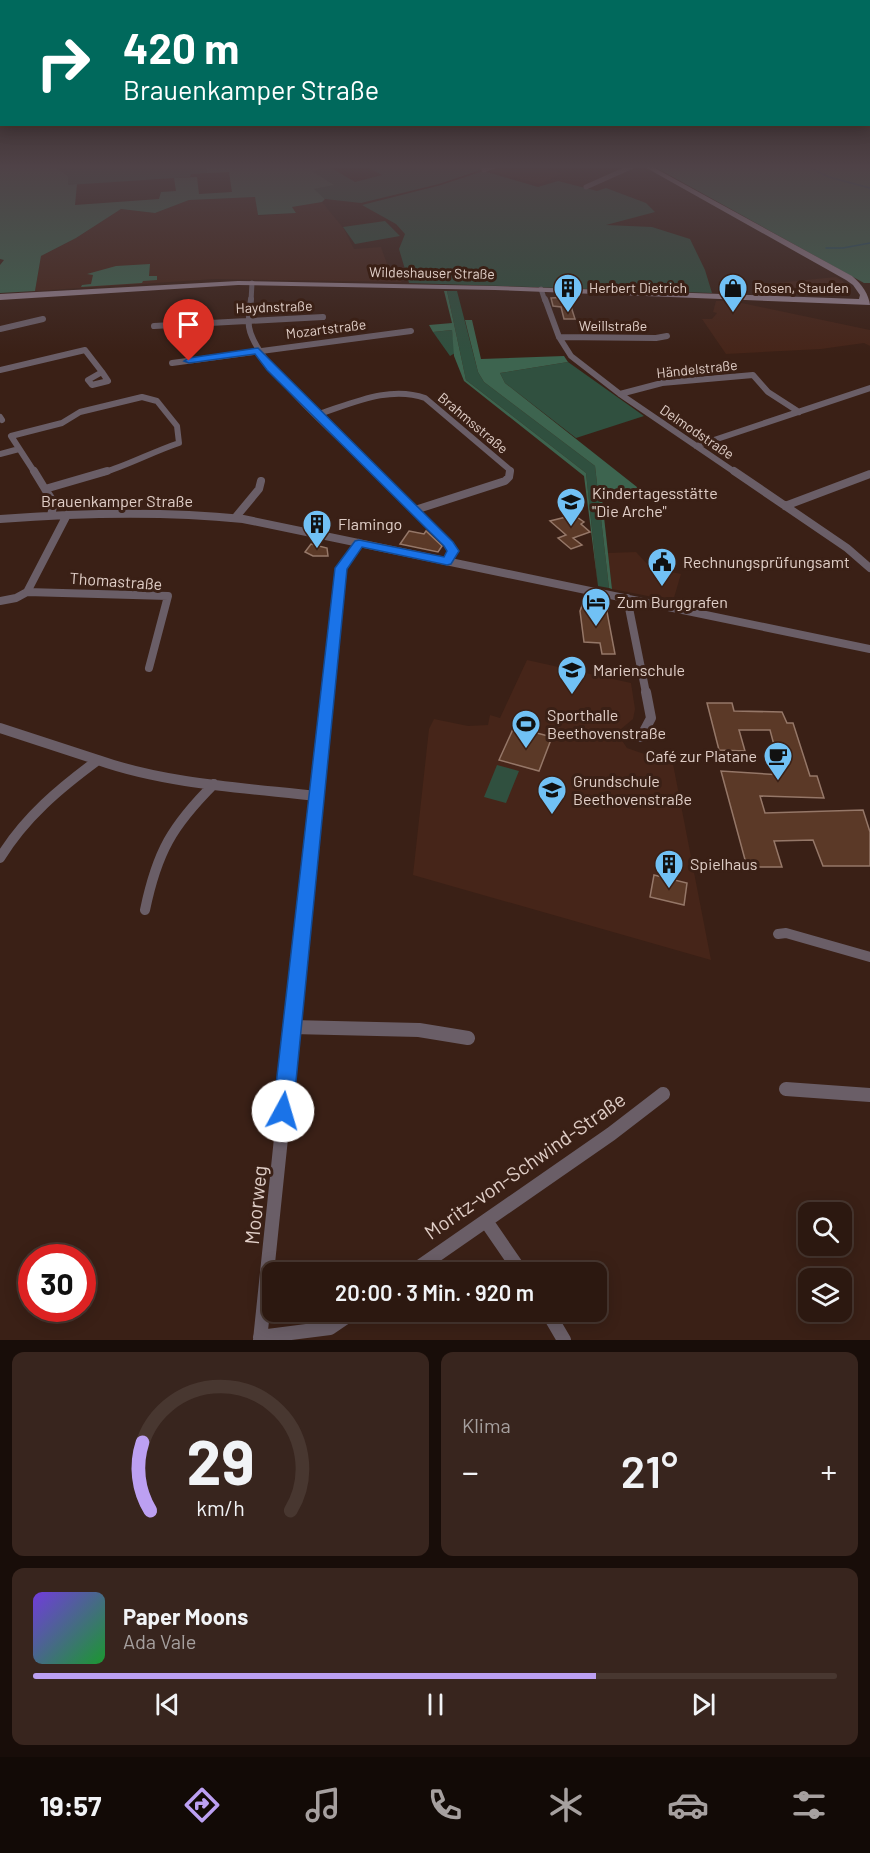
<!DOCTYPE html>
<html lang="de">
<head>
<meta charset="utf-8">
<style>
  :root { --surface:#2c1810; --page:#38251e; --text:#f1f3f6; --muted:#a6a09f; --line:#483730; --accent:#bca0f2 }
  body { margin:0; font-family:Barlow,sans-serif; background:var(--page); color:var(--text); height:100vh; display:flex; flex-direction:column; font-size:22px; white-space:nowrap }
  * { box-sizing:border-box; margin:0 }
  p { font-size:20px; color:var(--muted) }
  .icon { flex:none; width:33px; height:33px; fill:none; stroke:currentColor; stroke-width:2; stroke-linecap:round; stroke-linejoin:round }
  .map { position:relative; height:1340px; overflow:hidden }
  .side { display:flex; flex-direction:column; gap:12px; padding:12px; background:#180d09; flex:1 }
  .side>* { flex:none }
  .top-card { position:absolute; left:0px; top:0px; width:870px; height:126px; box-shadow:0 3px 15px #0003,0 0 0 2px var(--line); background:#00695c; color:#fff; overflow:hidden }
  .fabs { position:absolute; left:798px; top:1202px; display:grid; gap:12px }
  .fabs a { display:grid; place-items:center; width:54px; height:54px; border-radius:12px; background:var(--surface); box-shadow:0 3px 15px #0003,0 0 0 2px var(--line); font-size:30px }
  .speed { position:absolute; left:18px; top:1244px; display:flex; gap:12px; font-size:30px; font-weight:700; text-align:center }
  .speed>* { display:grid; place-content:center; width:78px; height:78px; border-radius:50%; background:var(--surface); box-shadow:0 3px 15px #0003,0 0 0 2px var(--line); line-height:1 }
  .speed .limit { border:9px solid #d22; background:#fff; color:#111 }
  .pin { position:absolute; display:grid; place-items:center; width:51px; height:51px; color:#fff; margin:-62px -26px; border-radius:50% 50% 50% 0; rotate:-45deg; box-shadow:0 0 6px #0007 }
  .pin .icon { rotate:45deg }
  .me { position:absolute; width:66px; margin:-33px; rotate:6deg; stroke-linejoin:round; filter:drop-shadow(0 0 4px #0008) }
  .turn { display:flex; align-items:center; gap:21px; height:126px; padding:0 24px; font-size:27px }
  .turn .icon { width:78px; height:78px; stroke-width:2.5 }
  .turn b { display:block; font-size:42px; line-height:51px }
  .big { font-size:45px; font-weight:600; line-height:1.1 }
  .side .card { flex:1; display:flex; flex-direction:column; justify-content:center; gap:9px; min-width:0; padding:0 21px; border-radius:12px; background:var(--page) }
  .side .dial { align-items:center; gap:0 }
  .dial svg { height:156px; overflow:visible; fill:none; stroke:var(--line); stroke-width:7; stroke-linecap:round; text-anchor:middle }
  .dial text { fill:var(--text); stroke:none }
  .song { display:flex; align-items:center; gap:18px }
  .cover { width:72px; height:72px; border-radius:9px; background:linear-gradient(135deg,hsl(260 70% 55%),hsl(130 70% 35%)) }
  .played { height:6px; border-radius:3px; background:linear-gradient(90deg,var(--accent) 70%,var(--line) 70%) }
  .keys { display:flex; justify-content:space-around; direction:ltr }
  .heat { display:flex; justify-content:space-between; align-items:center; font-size:33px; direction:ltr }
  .side .tiles { flex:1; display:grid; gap:12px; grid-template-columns:1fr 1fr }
  .card:last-child { grid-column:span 2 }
  .trip { position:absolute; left:262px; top:1262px; width:345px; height:60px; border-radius:12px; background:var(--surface); box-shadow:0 3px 15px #0003,0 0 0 2px var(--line); font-weight:600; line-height:60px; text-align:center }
  .menu { display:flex; height:96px; justify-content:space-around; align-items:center; background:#120a06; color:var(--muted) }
  .menu .icon { width:42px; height:42px }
  .menu .selected { color:var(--accent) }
  .menu b { font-size:27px; color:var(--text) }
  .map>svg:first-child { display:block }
  .built { fill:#462519 }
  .green { fill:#30503f }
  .forest { fill:#3d644f }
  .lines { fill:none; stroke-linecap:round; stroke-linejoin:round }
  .stream { stroke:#275664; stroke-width:1.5 }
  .building { fill:#5b3927; stroke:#957768; stroke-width:1.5 }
  .street-far4 { stroke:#6a5e67; stroke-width:5 }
  .street-far3 { stroke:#6a5e67; stroke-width:6 }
  .street-far2 { stroke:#6a5e67; stroke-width:8 }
  .street-far1 { stroke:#6a5e67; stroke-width:10 }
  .street { stroke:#6a5e67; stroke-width:14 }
  .secondary { fill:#907d8a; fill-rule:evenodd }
  .route { fill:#1a73e8; stroke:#114b97; stroke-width:1.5 }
  .labels { text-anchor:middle; stroke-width:6; stroke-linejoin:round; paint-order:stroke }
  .far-street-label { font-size:14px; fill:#e0cec7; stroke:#3a2016 }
  .far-poi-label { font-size:14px; fill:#e0cec7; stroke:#3a2016; text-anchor:start }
  .poi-label { font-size:16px; fill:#e0cec7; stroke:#3a2016; text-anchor:start }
  .street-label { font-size:16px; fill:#e0cec7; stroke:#3a2016 }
  .near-street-label { font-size:20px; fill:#e0cec7; stroke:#3a2016 }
</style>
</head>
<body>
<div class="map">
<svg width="870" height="1340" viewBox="0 0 870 1340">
  <rect width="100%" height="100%" fill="#3a2016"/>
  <path class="built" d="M500,166H551L547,169L562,173L540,184L490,171Z
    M256,197L258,216L296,213L292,207L322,202L344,229L354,249L381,247L388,267L402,282L215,279L35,291L41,256L76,238L121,209L155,213L189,200Z
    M836,277L843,281L846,287L842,292L836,294H771L766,284Z
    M716,301H732L870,330V346L864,343L821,349L726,354L702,319H712L717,313L713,312Z
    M636,552L651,568L681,574L673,601L612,589L608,553Z
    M527,660L631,683L635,709L633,719L621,729L619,736L627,748L673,764L711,960L413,875L429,729L434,719L468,726L488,725L490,715L500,718Z"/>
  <path class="green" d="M54,166H206L207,173L191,174L190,177L68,185V176Z
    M365,166H492L439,184L361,203L325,199L313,189L332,185L311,171L330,167L355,182L382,175Z
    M483,171L538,187L558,181L597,191L606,188L646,203L655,212L606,225L652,227L690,239L705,270L712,293L409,283L399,249L405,234L396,224L362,205L441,185Z
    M385,221L400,236L355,244L343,227Z
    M447,291H457L478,372L484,382L595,466L609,588L598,586L586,473L466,380Z
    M452,330L455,353L450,356L433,332Z
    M568,362L644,416L576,438L505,383L500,373Z
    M497,765L519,771L506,803L484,797Z"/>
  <path class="forest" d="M0,166H54L68,176V185L77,184L75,205L159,199L161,192L176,191L174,178L197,177L199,194L232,192L229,172L207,173L206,166H328L330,167L312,171L334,185L314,189L325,199L322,202L292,207L296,213L258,215L255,197L189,200L155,213L121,209L76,238L41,256L35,291L0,293V265L4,260L0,259Z
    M653,166H870V283H864Z
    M150,264L149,276H157V280L143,281L142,283L81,287L82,285L91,284L93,275L87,274L116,266Z
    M444,291H447L466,380L586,473L598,586L584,476L464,381L454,356L452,330L433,332L429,325L452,323Z
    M465,320H472L481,359L564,356L568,362L500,373L505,383L642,491L602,499L612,589L609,588L595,466L484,382L478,372Z"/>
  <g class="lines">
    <path class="stream" d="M806,166L829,177L870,188
      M826,248H843L870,243"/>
  </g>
  <path class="building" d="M568,297L575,319H564L561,307L553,306L551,298Z
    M574,515L584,522L581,524L590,532L573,538L582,545L571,549L558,538L566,535L550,521Z
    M409,531L424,534L426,531L442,546L438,552L400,544Z
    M311,544L327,548L328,556H313L305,552Z
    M584,600L609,605L607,612L615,654H602L600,643L584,642L580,611Z
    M707,703H732L734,711L782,712L787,723H793L810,776H817L824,798L760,796L765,813L863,810L870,832V866H823L813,840L774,841L782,867H747L721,771L782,775L770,730H739L745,751L719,750Z
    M514,727L552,737L539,771L499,760Z
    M654,875L687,883L684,905L650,897Z"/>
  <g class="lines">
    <path class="street-far4" d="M484,170L495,166
      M586,187L633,166
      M541,289L545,301
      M251,301L252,283"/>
    <path class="street-far3" d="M251,299C250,308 248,319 249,327C255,365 346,444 376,473
      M545,299L559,337L571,356L620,394L736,473
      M154,326L323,317
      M0,329L43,319
      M559,337L656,338L667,336
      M172,363L411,331
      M0,370L85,350L102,372
      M102,372L108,381L92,385L88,380Z
      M620,394L662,383L753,375L768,392L799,412
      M316,415C351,404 389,385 425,398L510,470V473
      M0,417L2,420
      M696,446L870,388
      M0,454L19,449
      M35,473L11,436L62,423L80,412L142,397L157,401L177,426L179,443C152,452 129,465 102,473"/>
    <path class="street-far2" d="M34,471L45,489
      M374,471L449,544L453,551L447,561
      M734,471L847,548L870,568
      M45,489L54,503L51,515
      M45,489L107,471
      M785,506L870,474
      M415,510L505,481L509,477L510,471
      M235,518L259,489L261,481
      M0,519C80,513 163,511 243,519L870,649
      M27,592L168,596L149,668
      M627,598L646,693
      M0,601L16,598L27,592L67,515
      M328,693L341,569L359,543"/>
    <path class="street-far1" d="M0,728L98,760
      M641,737L651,718L646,692
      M0,858C25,817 60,788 98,760C166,784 246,788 317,796
      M145,910C157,852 172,826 214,784
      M778,934L786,933L870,957
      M298,977L328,692"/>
    <path class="street" d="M292,1027L419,1030L468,1038
      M786,1089L870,1095
      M486,1221L521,1272
      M412,1272L611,1134L663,1094
      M547,1311L564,1340
      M260,1337L330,1328L355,1311
      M260,1340L298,975"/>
    <path class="secondary" d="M643,166H651L852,276C862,284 869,295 870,305L495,290L238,285L0,300V294L238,281L495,286L859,299L860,295L853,285L846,280Z"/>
  </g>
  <linearGradient id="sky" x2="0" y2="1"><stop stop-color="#20120c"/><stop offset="0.47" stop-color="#4f4247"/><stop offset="1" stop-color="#4f4247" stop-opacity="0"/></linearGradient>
  <rect width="870" height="354" fill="url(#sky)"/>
  <path class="route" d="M258,348L453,542L459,551L451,564L447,565L362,547L347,569L293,1111L290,1117L283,1120L276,1117L273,1111L335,568L355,541L359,540L444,557L447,551L444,546L267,370L255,354L189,363L184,361L189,358Z"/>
  <defs>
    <g id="building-pin" transform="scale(1.5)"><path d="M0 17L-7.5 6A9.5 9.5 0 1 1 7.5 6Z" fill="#71c1f5" stroke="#3a2016"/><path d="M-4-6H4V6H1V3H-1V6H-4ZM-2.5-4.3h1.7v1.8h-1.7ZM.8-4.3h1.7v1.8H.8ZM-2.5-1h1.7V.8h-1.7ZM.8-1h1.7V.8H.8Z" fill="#111"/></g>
    <g id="shop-pin" transform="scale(1.5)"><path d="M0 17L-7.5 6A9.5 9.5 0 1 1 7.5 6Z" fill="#71c1f5" stroke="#3a2016"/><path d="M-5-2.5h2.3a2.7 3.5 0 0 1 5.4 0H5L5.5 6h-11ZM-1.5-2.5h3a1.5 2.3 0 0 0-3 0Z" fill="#111"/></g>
    <g id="school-pin" transform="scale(1.5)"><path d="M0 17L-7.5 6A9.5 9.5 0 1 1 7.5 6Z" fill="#71c1f5" stroke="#3a2016"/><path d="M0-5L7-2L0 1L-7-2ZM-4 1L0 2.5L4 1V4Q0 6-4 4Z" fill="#111"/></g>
    <g id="civic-pin" transform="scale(1.5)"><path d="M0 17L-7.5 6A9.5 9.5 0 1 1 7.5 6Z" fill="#71c1f5" stroke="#3a2016"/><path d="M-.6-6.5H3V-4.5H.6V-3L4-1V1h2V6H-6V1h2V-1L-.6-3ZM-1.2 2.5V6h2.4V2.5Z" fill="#111"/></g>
    <g id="hotel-pin" transform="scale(1.5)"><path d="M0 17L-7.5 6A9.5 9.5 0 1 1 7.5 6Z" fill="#71c1f5" stroke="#3a2016"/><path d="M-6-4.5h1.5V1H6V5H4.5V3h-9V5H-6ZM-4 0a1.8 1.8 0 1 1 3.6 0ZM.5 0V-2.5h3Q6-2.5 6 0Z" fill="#111"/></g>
    <g id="stadium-pin" transform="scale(1.5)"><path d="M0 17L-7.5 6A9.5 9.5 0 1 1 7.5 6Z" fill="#71c1f5" stroke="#3a2016"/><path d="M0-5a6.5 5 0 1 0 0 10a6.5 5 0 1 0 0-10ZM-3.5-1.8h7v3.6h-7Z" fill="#111"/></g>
    <g id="cafe-pin" transform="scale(1.5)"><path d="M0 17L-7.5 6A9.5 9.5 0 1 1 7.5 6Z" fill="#71c1f5" stroke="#3a2016"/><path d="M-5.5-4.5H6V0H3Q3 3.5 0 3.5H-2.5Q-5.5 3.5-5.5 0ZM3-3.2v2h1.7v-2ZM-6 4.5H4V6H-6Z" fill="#111"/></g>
  </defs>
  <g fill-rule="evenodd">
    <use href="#building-pin" x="568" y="288"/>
    <use href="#shop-pin" x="733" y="288"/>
    <use href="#school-pin" x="571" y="502"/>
    <use href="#building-pin" x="317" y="524"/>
    <use href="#civic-pin" x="662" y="562"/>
    <use href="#hotel-pin" x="596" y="602"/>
    <use href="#school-pin" x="572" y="670"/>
    <use href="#stadium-pin" x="526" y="724"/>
    <use href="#cafe-pin" x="778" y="756"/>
    <use href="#school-pin" x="552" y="790"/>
    <use href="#building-pin" x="669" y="864"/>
  </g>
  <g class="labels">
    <g class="far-street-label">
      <text transform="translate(432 273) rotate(1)" y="5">Wildeshauser Straße</text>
      <text transform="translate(274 307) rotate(-2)" y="5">Haydnstraße</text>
      <text x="613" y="331">Weillstraße</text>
      <text transform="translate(326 329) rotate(-7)" y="5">Mozartstraße</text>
      <text transform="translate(697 369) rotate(-6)" y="5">Händelstraße</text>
      <text transform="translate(473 423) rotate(40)" y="5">Brahmsstraße</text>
      <text transform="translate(697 432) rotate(34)" y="5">Delmodstraße</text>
    </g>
    <g class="far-poi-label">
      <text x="589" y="293">Herbert Dietrich</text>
      <text x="754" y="293">Rosen, Stauden</text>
    </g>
    <g class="poi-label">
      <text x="592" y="499">Kindertagesstätte<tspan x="592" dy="18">"Die Arche"</tspan></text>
      <text x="338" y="530">Flamingo</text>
      <text x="683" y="568">Rechnungsprüfungsamt</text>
      <text x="617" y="608">Zum Burggrafen</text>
      <text x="593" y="676">Marienschule</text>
      <text x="547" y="721">Sporthalle<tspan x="547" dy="18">Beethovenstraße</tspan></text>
      <text x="757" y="762" text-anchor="end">Café zur Platane</text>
      <text x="573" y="787">Grundschule<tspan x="573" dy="18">Beethovenstraße</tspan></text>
      <text x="690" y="870">Spielhaus</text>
    </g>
    <g class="street-label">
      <text x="117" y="507">Brauenkamper Straße</text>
      <text transform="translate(116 581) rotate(4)" y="6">Thomastraße</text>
    </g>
    <g class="near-street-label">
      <text transform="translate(525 1166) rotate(-35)" y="7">Moritz-von-Schwind-Straße</text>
      <text transform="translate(256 1205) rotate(-84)" y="7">Moorweg</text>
    </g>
  </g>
</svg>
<div class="fabs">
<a><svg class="icon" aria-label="search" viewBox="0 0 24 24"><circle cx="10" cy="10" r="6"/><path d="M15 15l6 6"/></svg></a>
<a><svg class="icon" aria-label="layers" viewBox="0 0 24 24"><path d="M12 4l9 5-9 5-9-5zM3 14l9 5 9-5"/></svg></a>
</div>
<div class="speed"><div class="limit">30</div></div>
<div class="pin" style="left:189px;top:361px;background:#d93025"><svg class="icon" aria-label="arrive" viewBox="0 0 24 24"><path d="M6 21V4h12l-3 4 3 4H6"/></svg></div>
<svg class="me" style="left:283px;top:1111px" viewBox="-20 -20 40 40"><circle r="19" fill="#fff"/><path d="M0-13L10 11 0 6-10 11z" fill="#1a73e8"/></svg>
<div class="trip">20:00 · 3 Min. · 920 m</div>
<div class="top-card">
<div class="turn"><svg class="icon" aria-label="right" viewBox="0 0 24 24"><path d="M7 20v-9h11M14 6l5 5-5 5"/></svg><div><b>420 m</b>Brauenkamper Straße</div></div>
</div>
</div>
<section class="side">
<div class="tiles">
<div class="card dial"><svg viewBox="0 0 100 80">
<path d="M14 69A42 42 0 1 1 86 69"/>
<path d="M14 69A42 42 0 0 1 10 34" stroke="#bca0f2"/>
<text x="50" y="56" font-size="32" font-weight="700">29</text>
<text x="50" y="72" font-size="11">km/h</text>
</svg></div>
<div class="card"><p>Klima</p>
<div class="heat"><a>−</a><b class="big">21°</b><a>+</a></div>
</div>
<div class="card">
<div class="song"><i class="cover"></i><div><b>Paper Moons</b><p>Ada Vale</p></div></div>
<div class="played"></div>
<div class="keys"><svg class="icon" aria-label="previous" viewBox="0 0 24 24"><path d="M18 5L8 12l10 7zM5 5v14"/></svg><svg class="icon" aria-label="pause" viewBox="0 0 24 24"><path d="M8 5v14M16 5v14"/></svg><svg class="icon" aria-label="next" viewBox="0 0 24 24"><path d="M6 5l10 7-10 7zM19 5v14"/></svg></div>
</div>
</div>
</section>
<nav class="menu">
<b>19:57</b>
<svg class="icon selected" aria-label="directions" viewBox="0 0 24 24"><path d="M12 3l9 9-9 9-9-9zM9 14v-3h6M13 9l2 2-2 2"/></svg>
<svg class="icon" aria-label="music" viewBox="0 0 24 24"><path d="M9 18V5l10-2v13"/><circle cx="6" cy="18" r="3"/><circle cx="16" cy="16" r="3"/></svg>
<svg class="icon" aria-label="phone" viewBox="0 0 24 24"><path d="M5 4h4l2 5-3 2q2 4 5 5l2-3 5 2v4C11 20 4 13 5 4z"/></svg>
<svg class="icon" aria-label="climate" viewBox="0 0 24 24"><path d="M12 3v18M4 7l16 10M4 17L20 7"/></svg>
<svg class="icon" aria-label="car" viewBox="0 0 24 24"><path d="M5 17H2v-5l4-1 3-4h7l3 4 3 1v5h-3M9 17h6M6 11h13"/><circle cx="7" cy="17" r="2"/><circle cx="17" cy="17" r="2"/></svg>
<svg class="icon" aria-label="filters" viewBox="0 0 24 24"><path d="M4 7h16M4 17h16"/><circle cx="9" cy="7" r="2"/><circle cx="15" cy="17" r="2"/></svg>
</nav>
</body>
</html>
